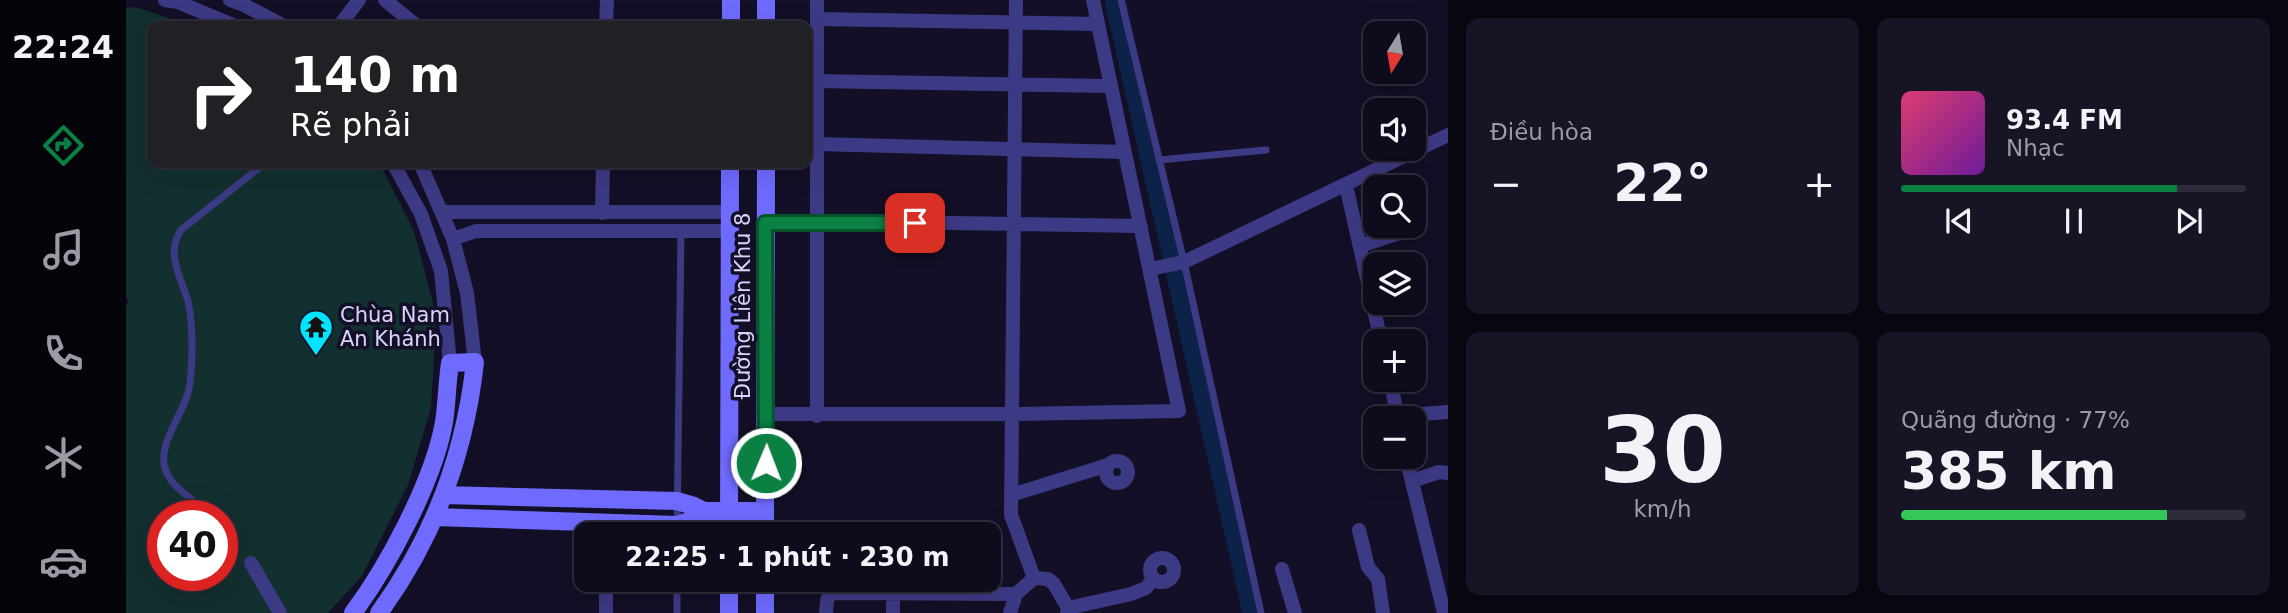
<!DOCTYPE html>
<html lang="vi">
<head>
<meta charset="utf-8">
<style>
  :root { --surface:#0e0b1c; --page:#171425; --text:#f1f3f6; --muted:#9b9ba3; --line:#2e2b3b; --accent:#0b8043 }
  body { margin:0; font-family:"DejaVu Sans",sans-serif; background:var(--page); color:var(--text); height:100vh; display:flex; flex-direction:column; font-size:26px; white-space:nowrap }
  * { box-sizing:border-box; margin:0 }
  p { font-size:23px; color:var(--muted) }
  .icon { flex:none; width:38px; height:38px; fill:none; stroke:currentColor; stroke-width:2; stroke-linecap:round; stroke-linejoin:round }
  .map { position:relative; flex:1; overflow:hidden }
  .drawer { display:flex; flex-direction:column; gap:18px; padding:18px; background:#08060f; width:840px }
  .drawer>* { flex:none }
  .guide { position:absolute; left:21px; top:21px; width:665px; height:147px; border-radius:14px; box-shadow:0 7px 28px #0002,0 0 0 2px var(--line); background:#202124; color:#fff; overflow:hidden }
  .needle { width:46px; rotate:191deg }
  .tools { position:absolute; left:1237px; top:21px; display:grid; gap:14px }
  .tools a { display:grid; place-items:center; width:63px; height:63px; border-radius:14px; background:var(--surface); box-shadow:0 7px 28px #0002,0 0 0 2px var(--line); font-size:35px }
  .speed { position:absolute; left:21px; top:500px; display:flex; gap:14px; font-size:35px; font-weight:700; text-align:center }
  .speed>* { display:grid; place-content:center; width:91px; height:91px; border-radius:50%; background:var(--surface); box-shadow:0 7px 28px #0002,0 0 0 2px var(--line); line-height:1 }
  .speed .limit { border:10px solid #d22; background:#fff; color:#111 }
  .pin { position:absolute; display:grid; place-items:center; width:60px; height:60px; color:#fff; margin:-30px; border-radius:14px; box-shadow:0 4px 10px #0006 }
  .me { position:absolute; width:77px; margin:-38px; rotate:1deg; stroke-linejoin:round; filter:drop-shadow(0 0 5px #0008) }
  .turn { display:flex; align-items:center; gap:24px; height:147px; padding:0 28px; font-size:32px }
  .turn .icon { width:91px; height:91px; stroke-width:2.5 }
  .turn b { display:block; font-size:49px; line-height:60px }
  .big { font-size:52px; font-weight:700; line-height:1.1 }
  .drawer .card { flex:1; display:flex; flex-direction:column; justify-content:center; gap:10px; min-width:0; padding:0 24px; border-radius:14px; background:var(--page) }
  .drawer .dial { align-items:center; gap:0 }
  .dial b { font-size:91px; line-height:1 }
  .song { display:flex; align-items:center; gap:21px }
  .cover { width:84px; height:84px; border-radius:10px; background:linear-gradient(135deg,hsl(340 70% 55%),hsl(280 70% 35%)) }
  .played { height:7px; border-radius:4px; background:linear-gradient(90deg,var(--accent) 80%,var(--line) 80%) }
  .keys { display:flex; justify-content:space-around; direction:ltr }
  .heat { display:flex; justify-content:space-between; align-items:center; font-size:38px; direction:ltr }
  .charge { height:10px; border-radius:5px; background:linear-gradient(90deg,#34c759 77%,var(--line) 0) }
  .drawer .tiles { flex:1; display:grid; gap:18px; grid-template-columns:repeat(2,1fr) }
  .trip { position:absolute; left:448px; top:522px; width:427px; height:70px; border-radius:14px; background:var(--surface); box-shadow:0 7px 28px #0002,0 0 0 2px var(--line); font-weight:700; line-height:70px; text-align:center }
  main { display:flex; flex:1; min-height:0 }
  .dock { display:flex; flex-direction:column; width:126px; justify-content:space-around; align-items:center; background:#06040b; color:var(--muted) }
  .dock .icon { width:49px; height:49px }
  .dock .selected { color:var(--accent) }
  .dock b { font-size:32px; color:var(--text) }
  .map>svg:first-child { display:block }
  .green { fill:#12302f; fill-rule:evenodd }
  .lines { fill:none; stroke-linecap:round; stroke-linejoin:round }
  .river { stroke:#0c2248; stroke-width:21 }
  .lane { stroke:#3d3a85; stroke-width:7 }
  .street { stroke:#3d3a85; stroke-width:14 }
  .secondary { stroke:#6f6bff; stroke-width:18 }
  .route-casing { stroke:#07532c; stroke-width:18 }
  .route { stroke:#0b8043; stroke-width:12 }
  .labels { text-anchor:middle; stroke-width:7; stroke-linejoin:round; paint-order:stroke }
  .street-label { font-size:21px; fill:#d9d4ff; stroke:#130f26 }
  .poi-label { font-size:21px; fill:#d9d4ff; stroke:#130f26; text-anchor:start }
</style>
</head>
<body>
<main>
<nav class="dock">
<b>22:24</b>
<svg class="icon selected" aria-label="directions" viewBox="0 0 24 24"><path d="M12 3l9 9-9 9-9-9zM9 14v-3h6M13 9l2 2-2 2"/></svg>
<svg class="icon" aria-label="music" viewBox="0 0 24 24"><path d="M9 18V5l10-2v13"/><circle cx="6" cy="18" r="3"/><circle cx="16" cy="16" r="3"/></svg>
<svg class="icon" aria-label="phone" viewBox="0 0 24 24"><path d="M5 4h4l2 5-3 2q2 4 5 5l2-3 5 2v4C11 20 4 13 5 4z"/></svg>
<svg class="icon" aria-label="climate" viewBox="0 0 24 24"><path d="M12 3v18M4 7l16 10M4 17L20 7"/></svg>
<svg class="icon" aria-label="car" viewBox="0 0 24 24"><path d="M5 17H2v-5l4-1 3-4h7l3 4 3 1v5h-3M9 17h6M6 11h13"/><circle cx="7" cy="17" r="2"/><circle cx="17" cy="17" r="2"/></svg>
</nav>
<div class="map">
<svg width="1322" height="613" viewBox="0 0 1322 613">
  <rect width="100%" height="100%" fill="#130f26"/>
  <path class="green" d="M0,7L13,8L66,26H26V163H250L258,172L288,231L310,315L305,408L282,485L236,576L202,613H0V306L3,301L0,297ZM37,516H96V576H37Z"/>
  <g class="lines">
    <path class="river" d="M989,0L1127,613"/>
    <path class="lane" d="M995,0L1058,262L1135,613
      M1033,160L1140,150
      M76,507C62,496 41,484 38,464C35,440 56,415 62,393C66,377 66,360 66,344C66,330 65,315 62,301C55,277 39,254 55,230L139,163
      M551,534L555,231
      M551,613V579"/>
    <path class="street" d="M39,0L52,2L109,26
      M104,0L118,5L158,26
      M259,0L291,26
      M691,0V416
      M890,0L885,515L908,578
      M691,19L972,24
      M213,26L233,0
      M480,26L481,0
      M690,81L985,86
      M690,144L999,152
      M267,163L295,214L315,271L324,363
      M294,163L327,239L341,293L349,362
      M1220,185L1255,341
      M316,212H604
      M476,213L477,163
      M639,223L690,221L1015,226
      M327,239L350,231H604
      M1234,246L1276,232
      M1024,269L1058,262L1322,135
      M1264,380L1272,418
      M640,414H886L1053,411L967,0
      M1271,416L1322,412
      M1280,457L1318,613
      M980 472a11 11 0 1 1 22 0a11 11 0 1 1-22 0Z
      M1286,481L1313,472L1322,473
      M885,495L982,465
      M1233,530L1242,567L1252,579L1257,613
      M1024 570a12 12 0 1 1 24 0a12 12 0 1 1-24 0Z
      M125,563L154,613
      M1156,569L1169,613
      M942,608L1005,594L1020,588L1027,579
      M480,613V579
      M700,613L701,601L703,595L709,593L890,594
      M767,613V593
      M884,613L890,594L908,578L922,579L928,584L942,608L941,613"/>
    <path class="secondary" d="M605,26V0
      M640,26V0
      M318,495L551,501L568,506L578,511H639
      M309,517L551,525L569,519L578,511
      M603,534L604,163
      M639,534L640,163
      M227,613C262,566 308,480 318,422C321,403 321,383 324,363L349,362C339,454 307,539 253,613
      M603,613V579
      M639,613V579"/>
  </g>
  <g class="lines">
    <g class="route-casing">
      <path id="route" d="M640,463L639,223H789"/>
    </g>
    <use href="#route" class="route"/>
  </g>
  <defs>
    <g id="temple-pin" transform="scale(1.75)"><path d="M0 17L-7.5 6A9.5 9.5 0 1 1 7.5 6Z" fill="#00e5ff" stroke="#130f26"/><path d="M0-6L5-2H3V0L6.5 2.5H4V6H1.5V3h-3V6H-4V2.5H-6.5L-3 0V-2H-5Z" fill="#111"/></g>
  </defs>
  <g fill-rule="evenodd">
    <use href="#temple-pin" x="190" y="327"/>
  </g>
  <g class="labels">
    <g class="street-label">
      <text transform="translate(617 306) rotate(-90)" y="7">Đường Liên Khu 8</text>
    </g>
    <g class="poi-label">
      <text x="214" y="322">Chùa Nam<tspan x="214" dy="24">An Khánh</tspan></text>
    </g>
  </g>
</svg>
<div class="tools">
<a><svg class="needle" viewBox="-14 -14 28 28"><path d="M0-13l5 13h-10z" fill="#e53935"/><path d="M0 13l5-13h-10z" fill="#9b9ba3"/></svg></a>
<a><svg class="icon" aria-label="sound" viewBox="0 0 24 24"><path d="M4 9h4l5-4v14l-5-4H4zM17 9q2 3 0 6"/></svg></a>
<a><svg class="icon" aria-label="search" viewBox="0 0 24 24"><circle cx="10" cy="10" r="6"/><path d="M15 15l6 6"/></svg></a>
<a><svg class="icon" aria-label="layers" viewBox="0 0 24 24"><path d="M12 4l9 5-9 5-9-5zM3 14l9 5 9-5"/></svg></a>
<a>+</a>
<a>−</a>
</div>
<div class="speed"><div class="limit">40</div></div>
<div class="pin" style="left:789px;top:223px;background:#d93025"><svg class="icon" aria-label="arrive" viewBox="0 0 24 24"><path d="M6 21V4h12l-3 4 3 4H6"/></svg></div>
<svg class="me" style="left:640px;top:463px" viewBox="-20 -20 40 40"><circle r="17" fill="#0b8043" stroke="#fff" stroke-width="3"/><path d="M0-11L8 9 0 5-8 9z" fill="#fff"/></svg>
<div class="trip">22:25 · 1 phút · 230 m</div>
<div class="guide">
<div class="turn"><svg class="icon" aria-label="right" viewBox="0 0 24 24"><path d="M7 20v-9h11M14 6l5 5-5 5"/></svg><div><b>140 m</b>Rẽ phải</div></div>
</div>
</div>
<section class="drawer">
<div class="tiles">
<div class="card"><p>Điều hòa</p>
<div class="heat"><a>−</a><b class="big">22°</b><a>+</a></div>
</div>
<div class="card">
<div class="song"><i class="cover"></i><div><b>93.4 FM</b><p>Nhạc</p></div></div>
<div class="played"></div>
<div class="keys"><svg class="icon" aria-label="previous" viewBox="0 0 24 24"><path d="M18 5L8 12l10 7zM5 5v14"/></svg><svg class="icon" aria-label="pause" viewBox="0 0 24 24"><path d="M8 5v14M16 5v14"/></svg><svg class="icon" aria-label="next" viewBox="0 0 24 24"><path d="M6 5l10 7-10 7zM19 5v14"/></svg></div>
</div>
<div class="card dial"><b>30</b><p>km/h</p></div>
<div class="card"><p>Quãng đường · 77%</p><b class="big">385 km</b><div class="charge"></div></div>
</div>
</section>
</main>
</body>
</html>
